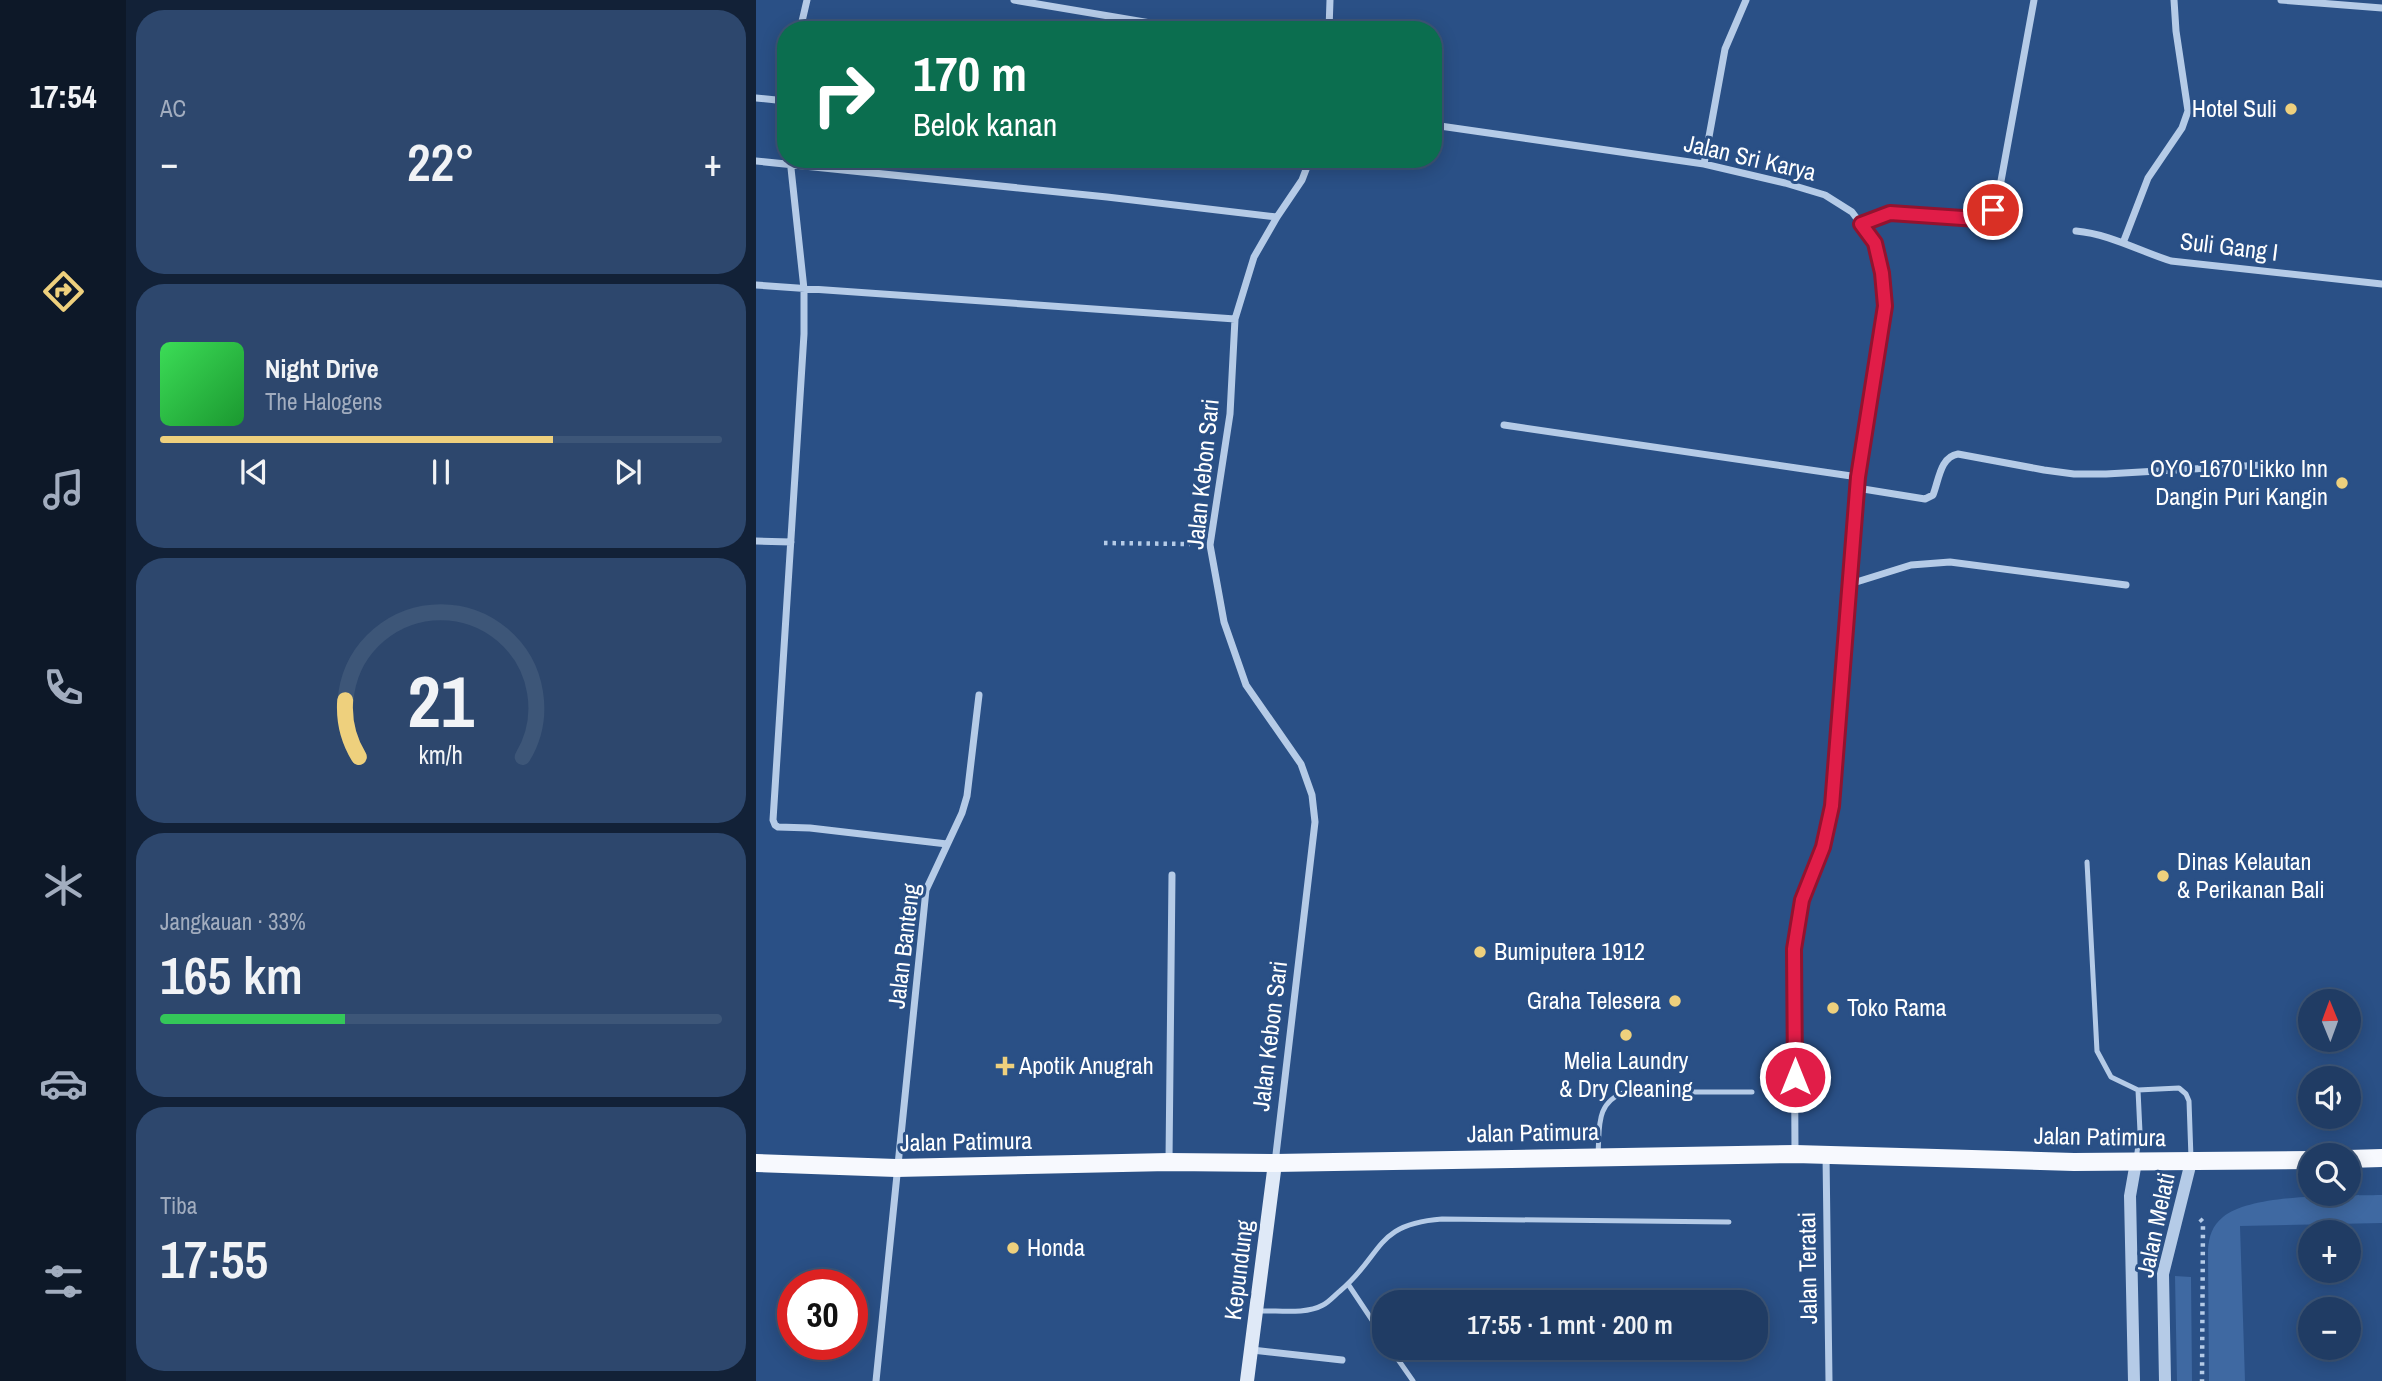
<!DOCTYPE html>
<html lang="id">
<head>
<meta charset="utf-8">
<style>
  :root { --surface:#203c64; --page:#2d476d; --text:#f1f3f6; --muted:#a2adbf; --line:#3d5678; --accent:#eed07d }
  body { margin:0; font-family:"Archivo Narrow",sans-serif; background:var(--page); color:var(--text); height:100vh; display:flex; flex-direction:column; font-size:26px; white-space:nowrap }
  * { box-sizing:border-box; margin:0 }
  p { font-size:23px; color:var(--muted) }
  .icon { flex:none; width:38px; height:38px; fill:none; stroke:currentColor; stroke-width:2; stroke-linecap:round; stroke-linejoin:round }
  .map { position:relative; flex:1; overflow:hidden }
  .side { display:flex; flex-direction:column; gap:10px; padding:10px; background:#122137; width:630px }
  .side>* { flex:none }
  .hud { position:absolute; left:21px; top:21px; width:665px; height:147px; border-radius:28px; box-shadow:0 4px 18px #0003,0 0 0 2px var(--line); background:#0b6e4f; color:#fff; overflow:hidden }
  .needle { width:46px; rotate:359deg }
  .tools { position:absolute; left:1542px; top:989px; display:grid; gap:14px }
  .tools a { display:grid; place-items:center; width:63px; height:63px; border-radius:50%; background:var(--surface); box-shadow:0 4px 18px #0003,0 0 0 2px var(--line); font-size:35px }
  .speed { position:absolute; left:21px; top:1269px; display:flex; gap:14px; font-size:35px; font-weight:700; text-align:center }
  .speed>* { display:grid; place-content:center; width:91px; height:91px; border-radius:50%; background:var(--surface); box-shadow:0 4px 18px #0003,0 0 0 2px var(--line); line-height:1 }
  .speed .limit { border:10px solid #d22; background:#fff; color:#111 }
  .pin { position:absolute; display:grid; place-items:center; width:60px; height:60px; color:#fff; margin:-30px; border:4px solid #fff; border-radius:50%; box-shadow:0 2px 7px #0007 }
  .me { position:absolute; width:77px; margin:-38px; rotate:0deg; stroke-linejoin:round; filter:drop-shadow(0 0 5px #0008) }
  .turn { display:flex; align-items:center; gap:24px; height:147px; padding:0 21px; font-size:32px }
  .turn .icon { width:91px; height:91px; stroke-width:2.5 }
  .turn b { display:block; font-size:49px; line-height:60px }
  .big { font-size:52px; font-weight:600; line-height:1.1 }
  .side .widget { flex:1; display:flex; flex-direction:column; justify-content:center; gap:10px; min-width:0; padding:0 24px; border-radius:28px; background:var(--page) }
  .side .dial { align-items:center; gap:0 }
  .dial svg { height:182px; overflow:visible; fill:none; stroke:var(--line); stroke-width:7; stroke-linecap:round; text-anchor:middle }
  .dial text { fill:var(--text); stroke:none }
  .song { display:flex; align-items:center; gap:21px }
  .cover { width:84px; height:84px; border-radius:10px; background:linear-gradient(135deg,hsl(130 70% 55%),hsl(130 70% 35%)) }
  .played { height:7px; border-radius:4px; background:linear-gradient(90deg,var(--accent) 70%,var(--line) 70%) }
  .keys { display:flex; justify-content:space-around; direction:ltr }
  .heat { display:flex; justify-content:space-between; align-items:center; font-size:38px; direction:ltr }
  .charge { height:10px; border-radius:5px; background:linear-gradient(90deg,#34c759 33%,var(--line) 0) }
  .trip { position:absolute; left:616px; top:1290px; width:396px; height:70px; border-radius:28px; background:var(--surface); box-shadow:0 4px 18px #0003,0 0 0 2px var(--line); font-weight:600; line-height:70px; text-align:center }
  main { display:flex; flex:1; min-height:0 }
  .tab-bar { display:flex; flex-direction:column; width:126px; justify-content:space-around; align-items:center; background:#0d1828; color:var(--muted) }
  .tab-bar .icon { width:49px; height:49px }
  .tab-bar .active { color:var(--accent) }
  .tab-bar b { font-size:32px; color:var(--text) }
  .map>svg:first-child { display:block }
  .green { fill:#3f69a2 }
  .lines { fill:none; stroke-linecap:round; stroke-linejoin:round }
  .path { stroke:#b5cbe7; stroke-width:4.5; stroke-dasharray:3.5 5; stroke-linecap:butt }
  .service { stroke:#b5cbe7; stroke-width:5 }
  .minor { stroke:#b5cbe7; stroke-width:7 }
  .tertiary { stroke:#b5cbe7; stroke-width:12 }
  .secondary { stroke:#dfe9f7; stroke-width:14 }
  .primary { stroke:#f7f9fe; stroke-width:18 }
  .route-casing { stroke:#92132f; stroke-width:18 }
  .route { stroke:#e11d48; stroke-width:12 }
  .poi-dot { fill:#eed07d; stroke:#2a5086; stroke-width:2.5 }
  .labels { text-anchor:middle; stroke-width:6; stroke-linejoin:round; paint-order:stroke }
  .poi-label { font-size:24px; fill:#fff; stroke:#2a5086; text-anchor:start }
  .street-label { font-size:24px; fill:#fff; stroke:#2a5086 }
</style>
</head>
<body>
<main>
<nav class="tab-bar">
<b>17:54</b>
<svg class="icon active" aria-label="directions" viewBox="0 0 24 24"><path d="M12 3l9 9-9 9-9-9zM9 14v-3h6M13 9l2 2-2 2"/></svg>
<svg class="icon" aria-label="music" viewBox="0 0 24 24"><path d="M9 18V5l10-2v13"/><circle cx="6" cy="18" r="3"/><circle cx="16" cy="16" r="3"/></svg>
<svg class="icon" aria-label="phone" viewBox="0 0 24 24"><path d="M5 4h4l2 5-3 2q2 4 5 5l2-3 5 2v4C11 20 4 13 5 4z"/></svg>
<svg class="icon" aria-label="climate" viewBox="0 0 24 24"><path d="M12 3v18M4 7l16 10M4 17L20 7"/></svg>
<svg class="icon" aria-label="car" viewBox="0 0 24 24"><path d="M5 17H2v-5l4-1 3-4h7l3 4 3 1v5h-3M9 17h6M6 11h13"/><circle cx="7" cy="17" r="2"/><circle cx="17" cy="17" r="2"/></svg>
<svg class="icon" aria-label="filters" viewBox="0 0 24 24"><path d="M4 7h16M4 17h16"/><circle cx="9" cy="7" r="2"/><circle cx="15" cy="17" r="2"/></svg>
</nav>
<section class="side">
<div class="widget"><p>AC</p>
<div class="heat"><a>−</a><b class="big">22°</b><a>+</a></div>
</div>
<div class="widget">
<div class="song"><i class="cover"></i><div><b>Night Drive</b><p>The Halogens</p></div></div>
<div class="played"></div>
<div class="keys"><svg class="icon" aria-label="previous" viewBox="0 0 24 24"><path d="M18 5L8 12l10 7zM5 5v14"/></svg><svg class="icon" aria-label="pause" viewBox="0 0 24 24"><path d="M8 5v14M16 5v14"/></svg><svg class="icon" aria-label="next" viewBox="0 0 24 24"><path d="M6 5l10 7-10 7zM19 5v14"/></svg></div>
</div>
<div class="widget dial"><svg viewBox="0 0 100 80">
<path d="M14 69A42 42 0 1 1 86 69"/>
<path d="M14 69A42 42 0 0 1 8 44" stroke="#eed07d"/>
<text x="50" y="56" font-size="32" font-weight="700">21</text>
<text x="50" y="72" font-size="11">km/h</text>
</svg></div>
<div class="widget"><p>Jangkauan · 33%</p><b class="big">165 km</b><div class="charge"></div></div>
<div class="widget"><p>Tiba</p><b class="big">17:55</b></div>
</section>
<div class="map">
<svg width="1626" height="1381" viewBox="0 0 1626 1381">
  <rect width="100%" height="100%" fill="#2a5086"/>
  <path class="green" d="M1626,1195V1223L1484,1226L1489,1381H1453L1452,1250C1453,1236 1456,1226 1467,1217C1496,1193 1587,1196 1626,1195Z
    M1419,1276L1435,1277L1436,1381H1421Z"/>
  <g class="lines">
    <path class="path" d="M348,543L434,544
      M1444,1219L1447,1222L1446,1381"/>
    <path class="service" d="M1331,862L1341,1051L1355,1077L1382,1090L1423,1088L1430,1094L1433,1101L1435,1158
      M842,1153C844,1127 839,1103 869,1092H996
      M1380,1159L1384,1132L1382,1090
      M592,1284L628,1338
      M502,1311C521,1310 549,1315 567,1305C573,1302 579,1295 584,1291C628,1254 618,1224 686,1219L973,1222
      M634,1348L657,1381"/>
    <path class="minor" d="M258,0L436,30
      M1525,0L1626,8
      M44,30L51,0
      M573,30L574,0
      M0,98L30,101
      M677,125L948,164L1029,183L1069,195L1096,212L1119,243L1126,273L1129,306L1102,477L1076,806L1067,847L1047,900L1038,949L1039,1153
      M34,159L48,289V334L17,820L19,825L22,827L54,828L191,844
      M0,161L351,197L521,217
      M948,164L969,49L990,0
      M1105,224L1134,213L1221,219L1237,210L1243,192L1278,0
      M1320,231C1354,234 1383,251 1415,261L1626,284
      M1367,243L1392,178L1426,128L1432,111L1420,31L1418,0
      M0,285L479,319
      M748,425L1102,477
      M1101,488L1169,499L1177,495C1183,480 1184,457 1202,454L1288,470L1318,474H1350L1523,464
      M0,541L35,542
      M1094,584L1155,565L1194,562L1370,585
      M1070,1155L1073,1381
      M413,1161L416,875
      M519,1163L559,822L556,795L545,764L490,685L468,622L454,545L474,414L479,319L498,257L521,217L546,180L554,159
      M496,1350L586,1360
      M120,1381L170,890L206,813L211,796L223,695"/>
    <path class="tertiary" d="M1378,1381L1374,1196L1380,1162
      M1409,1381L1407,1274L1435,1162"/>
    <path class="secondary" d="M491,1381L519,1163"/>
    <path class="primary" d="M1592,1159L1626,1158
      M0,1163L140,1168L413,1162L519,1163L1039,1154L1318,1162L1554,1160"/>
  </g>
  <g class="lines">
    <g class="route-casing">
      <path id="route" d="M1039,1077L1038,949L1046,900L1067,847L1076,806L1102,477L1129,306L1126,273L1119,243L1105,224L1134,213L1221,219L1237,210"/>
    </g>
    <use href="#route" class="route"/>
  </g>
  <g class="poi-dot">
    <circle cx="1535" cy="109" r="7"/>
    <circle cx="1586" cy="483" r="7"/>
    <circle cx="1407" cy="876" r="7"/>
    <circle cx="724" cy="952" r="7"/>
    <circle cx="919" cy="1001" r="7"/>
    <circle cx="1077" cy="1008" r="7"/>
    <circle cx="870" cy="1035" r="7"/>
    <path d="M245.5 1055.5h7v7h7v7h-7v7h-7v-7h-7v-7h7z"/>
    <circle cx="257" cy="1248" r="7"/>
  </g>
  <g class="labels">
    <g class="poi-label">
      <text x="1521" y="117" text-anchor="end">Hotel Suli</text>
      <text x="1572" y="477" text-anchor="end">OYO 1670 Likko Inn<tspan x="1572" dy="28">Dangin Puri Kangin</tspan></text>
      <text x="1421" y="870">Dinas Kelautan<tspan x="1421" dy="28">&amp; Perikanan Bali</tspan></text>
      <text x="738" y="960">Bumiputera 1912</text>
      <text x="905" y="1009" text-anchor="end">Graha Telesera</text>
      <text x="1091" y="1016">Toko Rama</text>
      <text x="870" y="1069" text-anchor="middle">Melia Laundry<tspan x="870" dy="28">&amp; Dry Cleaning</tspan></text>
      <text x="263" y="1074">Apotik Anugrah</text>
      <text x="271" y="1256">Honda</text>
    </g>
    <g class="street-label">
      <text transform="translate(994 158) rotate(13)" y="8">Jalan Sri Karya</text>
      <text transform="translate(1473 247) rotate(7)" y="8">Suli Gang I</text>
      <text transform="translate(447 474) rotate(-84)" y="8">Jalan Kebon Sari</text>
      <text transform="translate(148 946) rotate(-83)" y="8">Jalan Banteng</text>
      <text transform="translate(514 1036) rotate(-83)" y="8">Jalan Kebon Sari</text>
      <text transform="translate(777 1133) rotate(-1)" y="8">Jalan Patimura</text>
      <text transform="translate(1344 1137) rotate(1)" y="8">Jalan Patimura</text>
      <text transform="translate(210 1142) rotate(-1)" y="8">Jalan Patimura</text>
      <text transform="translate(1400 1225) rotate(-78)" y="8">Jalan Melati</text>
      <text transform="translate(1052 1268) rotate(-91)" y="8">Jalan Teratai</text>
      <text transform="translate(483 1270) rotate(-83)" y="8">Kepundung</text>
    </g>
  </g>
</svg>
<div class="tools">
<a><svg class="needle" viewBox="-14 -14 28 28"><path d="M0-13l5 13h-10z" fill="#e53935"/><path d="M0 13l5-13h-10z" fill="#a2adbf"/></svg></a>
<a><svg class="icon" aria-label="sound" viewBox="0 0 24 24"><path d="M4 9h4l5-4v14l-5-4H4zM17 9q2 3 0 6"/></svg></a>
<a><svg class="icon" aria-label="search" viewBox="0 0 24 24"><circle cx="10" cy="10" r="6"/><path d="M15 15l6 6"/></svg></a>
<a>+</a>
<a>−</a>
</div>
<div class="speed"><div class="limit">30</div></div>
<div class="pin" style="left:1237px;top:210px;background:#d93025"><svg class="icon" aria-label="arrive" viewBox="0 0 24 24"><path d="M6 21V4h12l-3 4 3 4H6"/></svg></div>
<svg class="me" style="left:1039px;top:1077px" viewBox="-20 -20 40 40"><circle r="17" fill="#e11d48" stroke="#fff" stroke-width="3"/><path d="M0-11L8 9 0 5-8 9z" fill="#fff"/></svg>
<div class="trip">17:55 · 1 mnt · 200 m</div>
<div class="hud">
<div class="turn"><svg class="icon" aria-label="right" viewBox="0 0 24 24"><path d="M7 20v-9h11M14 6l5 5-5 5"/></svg><div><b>170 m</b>Belok kanan</div></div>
</div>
</div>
</main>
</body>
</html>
